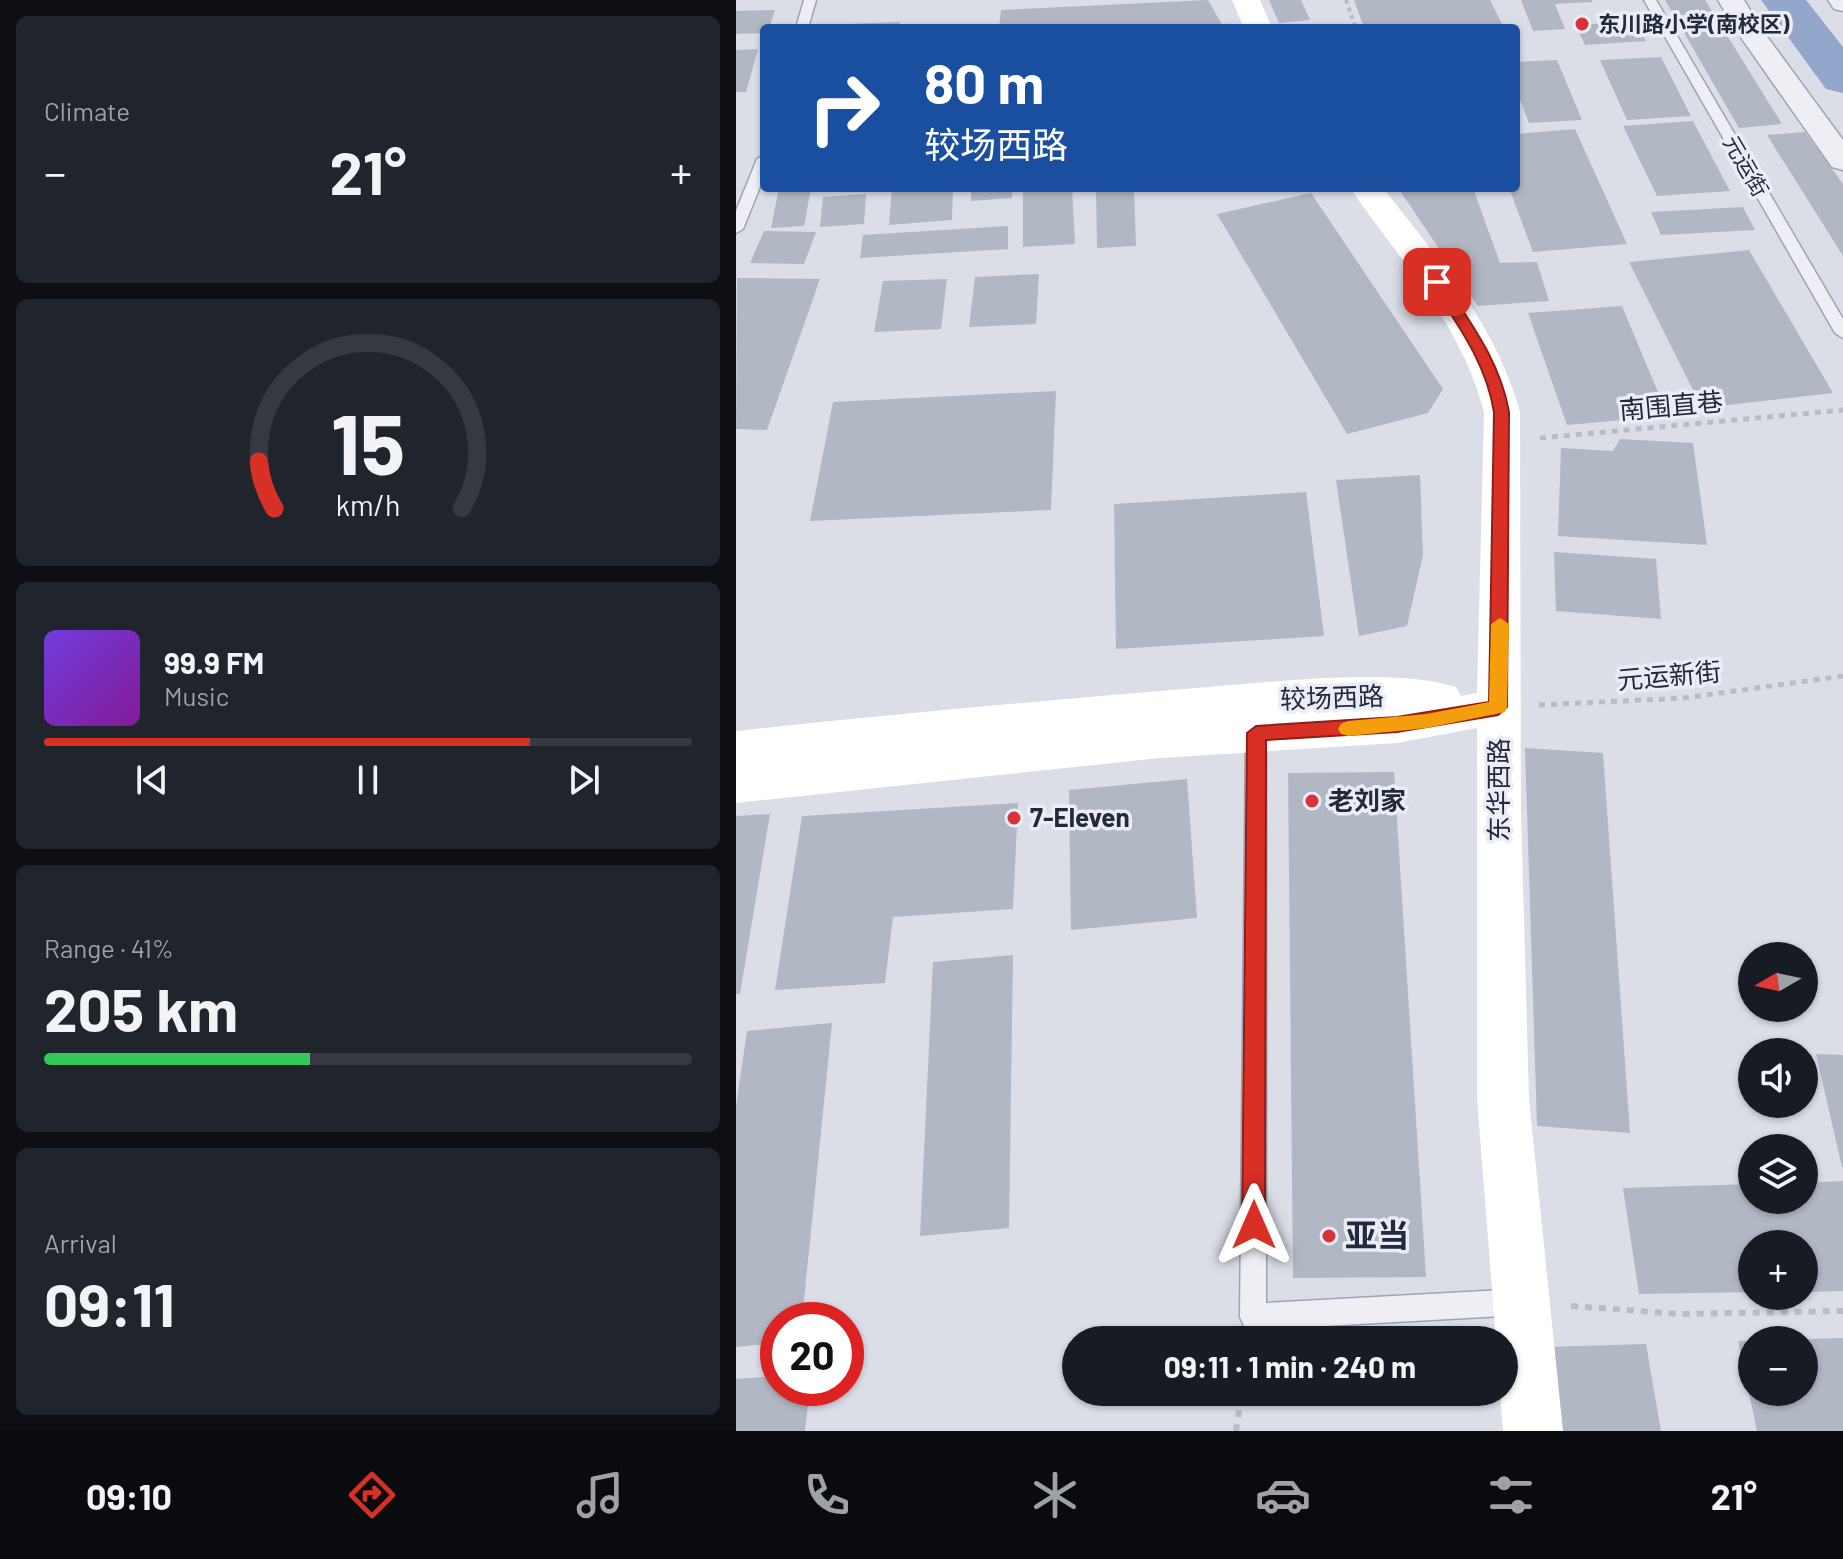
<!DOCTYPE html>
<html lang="en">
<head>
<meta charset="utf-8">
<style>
  :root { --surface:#171b24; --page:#20242c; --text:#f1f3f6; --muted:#9ea1a6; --line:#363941; --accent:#d93025 }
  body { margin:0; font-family:Barlow,"Noto Sans SC",sans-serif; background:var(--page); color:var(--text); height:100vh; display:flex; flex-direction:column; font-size:30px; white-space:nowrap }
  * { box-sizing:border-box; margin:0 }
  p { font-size:26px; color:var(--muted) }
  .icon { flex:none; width:44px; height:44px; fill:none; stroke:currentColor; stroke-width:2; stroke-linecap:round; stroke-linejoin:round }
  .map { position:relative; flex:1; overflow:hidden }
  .sheet { display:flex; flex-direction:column; gap:16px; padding:16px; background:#0d0f14; width:736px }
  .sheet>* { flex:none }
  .banner { position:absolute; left:24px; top:24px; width:760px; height:168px; border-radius:8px; box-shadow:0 2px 6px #0004; background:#1a4fa0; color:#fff; overflow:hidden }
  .needle { width:52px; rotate:261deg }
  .buttons { position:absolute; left:1002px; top:942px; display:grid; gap:16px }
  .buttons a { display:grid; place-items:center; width:80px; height:80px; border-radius:50%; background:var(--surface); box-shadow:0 2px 6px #0004; font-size:40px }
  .speed { position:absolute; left:24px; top:1302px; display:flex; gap:16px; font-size:40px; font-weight:700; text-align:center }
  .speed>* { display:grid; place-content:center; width:104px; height:104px; border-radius:50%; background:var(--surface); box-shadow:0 2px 6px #0004; line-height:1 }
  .speed .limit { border:12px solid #d22; background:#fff; color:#111 }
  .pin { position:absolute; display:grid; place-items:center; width:68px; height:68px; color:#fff; margin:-34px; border-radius:16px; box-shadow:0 4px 12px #0006 }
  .me { position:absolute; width:88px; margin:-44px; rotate:0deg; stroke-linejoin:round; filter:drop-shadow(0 0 6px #0008) }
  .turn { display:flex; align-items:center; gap:28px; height:168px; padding:0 32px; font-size:36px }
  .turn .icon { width:104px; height:104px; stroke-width:2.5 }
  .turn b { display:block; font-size:56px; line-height:68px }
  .big { font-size:60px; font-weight:700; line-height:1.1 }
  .sheet .card { flex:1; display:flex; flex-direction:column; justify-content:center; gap:12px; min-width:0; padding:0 28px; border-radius:12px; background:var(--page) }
  .sheet .dial { align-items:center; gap:0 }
  .dial svg { height:208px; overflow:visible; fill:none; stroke:var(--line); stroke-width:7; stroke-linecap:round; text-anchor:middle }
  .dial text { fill:var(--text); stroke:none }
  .song { display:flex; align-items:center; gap:24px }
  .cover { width:96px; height:96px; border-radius:12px; background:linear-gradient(135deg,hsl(260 70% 55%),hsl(290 70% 35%)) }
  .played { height:8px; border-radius:4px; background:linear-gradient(90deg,var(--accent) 75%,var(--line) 75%) }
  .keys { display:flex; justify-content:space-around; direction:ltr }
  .heat { display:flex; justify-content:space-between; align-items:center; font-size:44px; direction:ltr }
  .charge { height:12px; border-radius:6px; background:linear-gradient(90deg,#34c759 41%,var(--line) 0) }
  .trip { position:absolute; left:326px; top:1326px; width:456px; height:80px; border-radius:40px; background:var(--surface); box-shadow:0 2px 6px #0004; font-weight:700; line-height:80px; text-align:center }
  .dock { display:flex; height:128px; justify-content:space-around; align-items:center; background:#090b0e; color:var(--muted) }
  .dock .icon { width:56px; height:56px }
  .dock .active { color:var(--accent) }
  .dock b { font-size:36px; color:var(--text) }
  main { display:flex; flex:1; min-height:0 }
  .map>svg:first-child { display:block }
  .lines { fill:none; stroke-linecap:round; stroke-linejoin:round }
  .river { fill:#92a7cb; fill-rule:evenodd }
  .building { fill:#b2b7c4 }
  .lane-casing { stroke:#a0a4b1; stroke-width:3 }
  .street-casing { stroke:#a0a4b1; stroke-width:3 }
  .path-far2 { stroke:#b9bcc5; stroke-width:4; stroke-dasharray:4 4; stroke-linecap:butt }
  .path-far1 { stroke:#b9bcc5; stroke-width:5; stroke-dasharray:6 6; stroke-linecap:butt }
  .path { stroke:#b9bcc5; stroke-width:6; stroke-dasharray:7 7; stroke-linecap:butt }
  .lane { fill:#eeeff5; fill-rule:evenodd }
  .street { fill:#eeeff5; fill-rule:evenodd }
  .secondary { fill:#fff; fill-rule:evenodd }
  .route { fill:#d93025; stroke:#8d1f18; stroke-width:2 }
  .slow { fill:#f59e0b }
  .poi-dot { fill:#da3239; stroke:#eaedf5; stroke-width:3 }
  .labels { text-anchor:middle; stroke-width:7; stroke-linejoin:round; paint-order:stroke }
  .far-poi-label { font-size:22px; font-weight:bold; fill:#242a3e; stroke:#eaedf5; text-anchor:start }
  .far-street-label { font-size:22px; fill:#242a3e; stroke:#eaedf5 }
  .street-label { font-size:26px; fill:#242a3e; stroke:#eaedf5 }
  .poi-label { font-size:26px; font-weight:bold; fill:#242a3e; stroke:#eaedf5; text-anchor:start }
  .near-poi-label { font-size:32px; font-weight:bold; fill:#242a3e; stroke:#eaedf5; text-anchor:start }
</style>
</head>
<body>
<main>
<section class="sheet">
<div class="card"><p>Climate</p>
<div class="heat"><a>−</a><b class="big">21°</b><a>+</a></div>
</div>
<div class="card dial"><svg viewBox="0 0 100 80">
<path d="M14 69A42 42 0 1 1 86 69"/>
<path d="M14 69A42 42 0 0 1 8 51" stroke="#d93025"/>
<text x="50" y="56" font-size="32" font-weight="700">15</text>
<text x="50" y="72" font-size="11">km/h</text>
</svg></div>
<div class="card">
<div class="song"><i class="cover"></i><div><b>99.9 FM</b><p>Music</p></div></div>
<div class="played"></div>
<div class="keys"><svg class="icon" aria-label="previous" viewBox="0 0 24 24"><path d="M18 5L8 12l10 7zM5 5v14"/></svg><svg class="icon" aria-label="pause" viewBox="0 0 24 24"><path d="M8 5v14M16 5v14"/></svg><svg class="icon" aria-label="next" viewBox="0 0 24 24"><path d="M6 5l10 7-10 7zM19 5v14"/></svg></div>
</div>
<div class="card"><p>Range · 41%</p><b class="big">205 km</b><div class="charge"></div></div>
<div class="card"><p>Arrival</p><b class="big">09:11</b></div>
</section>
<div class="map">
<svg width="1107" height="1431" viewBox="0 0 1107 1431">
  <rect width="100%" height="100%" fill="#dbdee7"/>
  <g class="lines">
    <path class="river" d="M1025,0H1070L1107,47V93L1090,89Z"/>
  </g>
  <path class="building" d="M472,0L488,28H263L265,10Z
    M533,0H565L574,20L543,23Z
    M618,0H754L768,28H628Z
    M785,0H856V2L819,4L829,29L797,31Z
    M929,0H969L1046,124L1003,128Z
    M39,10L33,28H28V33L0,34V11Z
    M900,21L910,41L849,45L839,25Z
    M164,22L163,28H109L110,24Z
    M22,49L10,92H0V50Z
    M925,57L955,116L891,120L864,60Z
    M821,60L846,120L793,123L780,89V62Z
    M957,121L994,191L921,196L887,126Z
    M839,129L891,244L797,252L773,188H780V134Z
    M1069,132L1107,184V256L1031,135Z
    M43,188H75L68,226L35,228Z
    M156,188H217L216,220L153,225Z
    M235,188H276V198L235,201Z
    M287,188H336L339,244L287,247Z
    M360,188H398L400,246L361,248Z
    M662,188H737L764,263L801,262L813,301L742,306Z
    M575,193L707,389L692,413L611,434L481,214Z
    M130,194L128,224L84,227L87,197Z
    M1007,207L1019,230L925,235L915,212Z
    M272,226V249L124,258L127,235Z
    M28,231L80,232L68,264L14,263Z
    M1013,250L1097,393L966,408L893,262Z
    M303,274L300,324L233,327L239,277Z
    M1,278L84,279L31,430L0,429Z
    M211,279L205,329L138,332L147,281Z
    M886,306L932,416L831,425L792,313Z
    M320,391L315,510L74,521L97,402Z
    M884,439L957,443L971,545L822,536L825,448L877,451Z
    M684,475L687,555L671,626L623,636L600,480Z
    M570,492L588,636L380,649L378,504Z
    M818,552L920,559L925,619L820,611Z
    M789,748L867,753L894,1133L801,1126Z
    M658,772L690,1277L557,1278L552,773Z
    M451,779L461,918L335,930L333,790Z
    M282,803L277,909L157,917L149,983L39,990L66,816Z
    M34,814L4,994H0V816Z
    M277,955L273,1228L184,1236L197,962Z
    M96,1023L66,1320H42V1343L0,1347V1106L11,1031Z
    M1080,1054L1107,1055V1167H1106Z
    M1107,1181V1291L1068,1292V1244H1016V1292L903,1294L887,1188L1016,1184V1200H1068V1183Z
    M1107,1338V1431H1021L1002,1341H1016V1392H1068V1339Z
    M910,1344L925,1431H820L809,1347Z
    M42,1376V1388H74L69,1431H0V1379Z"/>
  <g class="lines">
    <g class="lane-casing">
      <path id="lane" d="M68,0H80L72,28H60Z
        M908,0H920L1107,319V338L1099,333Z
        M28,155V177L7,229L0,233V211L21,159Z
        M520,725L527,727L530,733V1303L785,1289L794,1293L798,1302L794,1311L785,1315L517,1330L508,1326L504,1317L510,733L513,727Z"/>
    </g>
    <g class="street-casing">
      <path id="street" d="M982,0H1008L1024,27L1107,140V170L1096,167L999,29Z
        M1092,0H1107V11L1098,9Z"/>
    </g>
    <path class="path-far2" d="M610,0L620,28"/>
    <path class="path-far1" d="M804,438L1107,410
      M803,705L948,698L1107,676"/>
    <path class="path" d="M835,1306L944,1314L1107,1311
      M500,1431L506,1392"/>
    <use href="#lane" class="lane"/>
    <use href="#street" class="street"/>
    <path class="secondary" d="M496,0H524L536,28H508Z
      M614,188H647C702,258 760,325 784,412L785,813L793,1099L827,1431H767L764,1392H768V1340H760L741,1099V728L661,743L424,758L0,803V731C157,714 315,700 472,687C539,682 659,667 720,687L725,696L741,693L748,412C725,323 665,262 614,188Z"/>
  </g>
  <path class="route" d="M701,278L706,279C734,322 764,361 773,412L771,707L762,715L661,732L530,740L529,1225L526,1233L518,1236L509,1233L506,1225L511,733L520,726L661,717L753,702L758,412C750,362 721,324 694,282Z"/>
  <path class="slow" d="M764,618L773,624L771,707L769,712L691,728L612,736L605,734L602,729L605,724L612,721L691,714L753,702L755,624Z"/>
  <g class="poi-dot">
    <circle cx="846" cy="24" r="8"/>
    <circle cx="576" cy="801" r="8"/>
    <circle cx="278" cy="818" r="8"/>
    <circle cx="593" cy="1236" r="8"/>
  </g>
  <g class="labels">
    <g class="far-poi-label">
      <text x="862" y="32">东川路小学(南校区)</text>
    </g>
    <g class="far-street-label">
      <text transform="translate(1010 166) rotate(60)" y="8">元运街</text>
    </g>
    <g class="street-label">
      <text transform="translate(935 406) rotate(-5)" y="9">南围直巷</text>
      <text transform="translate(933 676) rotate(-5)" y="9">元运新街</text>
      <text transform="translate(596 698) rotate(-2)" y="9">较场西路</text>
      <text transform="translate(763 790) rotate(-90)" y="9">东华西路</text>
    </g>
    <g class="poi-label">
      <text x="592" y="810">老刘家</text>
      <text x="294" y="827">7-Eleven</text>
    </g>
    <g class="near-poi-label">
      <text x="609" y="1247">亚当</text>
    </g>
  </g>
</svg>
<div class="buttons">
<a><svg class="needle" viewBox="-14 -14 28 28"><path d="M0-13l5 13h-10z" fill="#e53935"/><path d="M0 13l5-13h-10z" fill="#9ea1a6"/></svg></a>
<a><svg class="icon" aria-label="sound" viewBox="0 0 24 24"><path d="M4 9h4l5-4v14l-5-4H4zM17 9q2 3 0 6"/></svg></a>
<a><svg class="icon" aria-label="layers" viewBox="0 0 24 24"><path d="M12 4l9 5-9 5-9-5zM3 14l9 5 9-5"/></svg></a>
<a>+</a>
<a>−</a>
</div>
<div class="speed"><div class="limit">20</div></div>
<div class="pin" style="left:701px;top:282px;background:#d93025"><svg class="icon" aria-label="arrive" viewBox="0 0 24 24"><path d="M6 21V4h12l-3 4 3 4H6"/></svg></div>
<svg class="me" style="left:518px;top:1225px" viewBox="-20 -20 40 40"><path d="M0-17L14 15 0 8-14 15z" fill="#d93025" stroke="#fff" stroke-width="4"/></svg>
<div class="trip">09:11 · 1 min · 240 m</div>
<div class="banner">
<div class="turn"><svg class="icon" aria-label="right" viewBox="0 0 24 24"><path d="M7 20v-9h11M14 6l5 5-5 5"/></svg><div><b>80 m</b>较场西路</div></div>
</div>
</div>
</main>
<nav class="dock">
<b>09:10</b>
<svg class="icon active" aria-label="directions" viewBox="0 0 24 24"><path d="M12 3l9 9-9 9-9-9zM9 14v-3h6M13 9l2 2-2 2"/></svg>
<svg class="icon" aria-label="music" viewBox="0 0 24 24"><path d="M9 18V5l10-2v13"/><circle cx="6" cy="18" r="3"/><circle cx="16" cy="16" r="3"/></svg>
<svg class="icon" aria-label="phone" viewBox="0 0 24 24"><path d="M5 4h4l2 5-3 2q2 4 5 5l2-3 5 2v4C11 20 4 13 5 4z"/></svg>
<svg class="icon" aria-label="climate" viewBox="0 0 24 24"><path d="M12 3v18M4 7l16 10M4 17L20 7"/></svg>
<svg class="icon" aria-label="car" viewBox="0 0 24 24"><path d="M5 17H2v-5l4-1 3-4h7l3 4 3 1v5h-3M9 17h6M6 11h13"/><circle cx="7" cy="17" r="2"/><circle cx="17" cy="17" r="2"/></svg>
<svg class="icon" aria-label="filters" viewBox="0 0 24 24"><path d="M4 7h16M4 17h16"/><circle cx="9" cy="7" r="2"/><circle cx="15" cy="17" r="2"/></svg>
<b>21°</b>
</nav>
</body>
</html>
